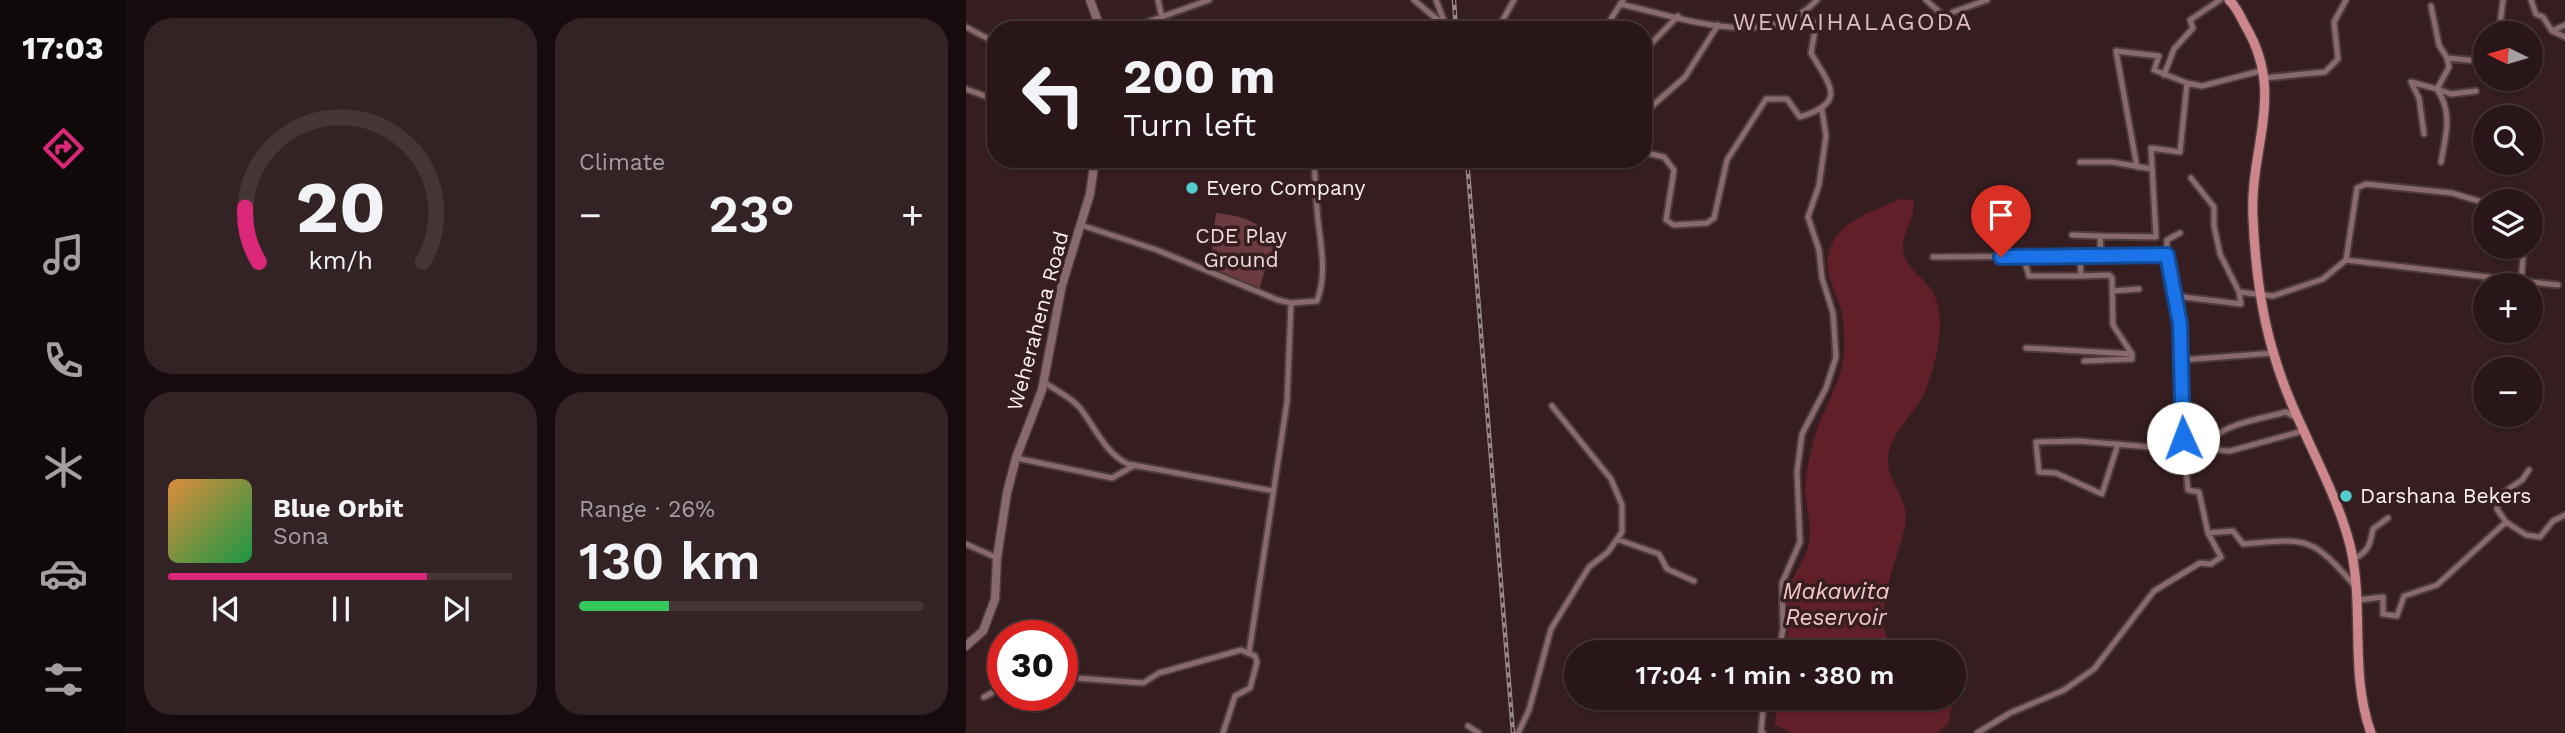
<!DOCTYPE html>
<html lang="en">
<head>
<meta charset="utf-8">
<style>
  :root { --surface:#281618; --page:#342325; --text:#f1f3f6; --muted:#a59fa2; --line:#443537; --accent:#db2777 }
  body { margin:0; font-family:"Work Sans",sans-serif; background:var(--page); color:var(--text); height:100vh; display:flex; flex-direction:column; font-size:26px; white-space:nowrap }
  * { box-sizing:border-box; margin:0 }
  p { font-size:23px; color:var(--muted) }
  .icon { flex:none; width:38px; height:38px; fill:none; stroke:currentColor; stroke-width:2; stroke-linecap:round; stroke-linejoin:round }
  .map { position:relative; flex:1; overflow:hidden }
  .details { display:flex; flex-direction:column; gap:18px; padding:18px; background:#160c0d; width:840px }
  .details>* { flex:none }
  .guide { position:absolute; left:21px; top:21px; width:665px; height:147px; border-radius:28px; box-shadow:0 2px 5px #0004,0 0 0 2px var(--line); background:#281618; color:var(--text); overflow:hidden }
  .needle { width:46px; rotate:275deg }
  .tools { position:absolute; left:1507px; top:21px; display:grid; gap:14px }
  .tools a { display:grid; place-items:center; width:70px; height:70px; border-radius:50%; background:var(--surface); box-shadow:0 2px 5px #0004,0 0 0 2px var(--line); font-size:35px }
  .speed { position:absolute; left:21px; top:620px; display:flex; gap:14px; font-size:35px; font-weight:700; text-align:center }
  .speed>* { display:grid; place-content:center; width:91px; height:91px; border-radius:50%; background:var(--surface); box-shadow:0 2px 5px #0004,0 0 0 2px var(--line); line-height:1 }
  .speed .limit { border:10px solid #d22; background:#fff; color:#111 }
  .pin { position:absolute; display:grid; place-items:center; width:60px; height:60px; color:#fff; margin:-72px -30px; border-radius:50% 50% 50% 0; rotate:-45deg; box-shadow:0 0 7px #0007 }
  .pin .icon { rotate:45deg }
  .me { position:absolute; width:77px; margin:-38px; rotate:358deg; stroke-linejoin:round; filter:drop-shadow(0 0 5px #0008) }
  .turn { display:flex; align-items:center; gap:24px; height:147px; padding:0 21px; font-size:32px }
  .turn .icon { width:91px; height:91px; stroke-width:2.5 }
  .turn b { display:block; font-size:49px; line-height:60px }
  .big { font-size:52px; font-weight:600; line-height:1.1 }
  .details .card { flex:1; display:flex; flex-direction:column; justify-content:center; gap:10px; min-width:0; padding:0 24px; border-radius:28px; background:var(--page) }
  .details .dial { align-items:center; gap:0 }
  .dial svg { height:182px; overflow:visible; fill:none; stroke:var(--line); stroke-width:7; stroke-linecap:round; text-anchor:middle }
  .dial text { fill:var(--text); stroke:none }
  .song { display:flex; align-items:center; gap:21px }
  .cover { width:84px; height:84px; border-radius:10px; background:linear-gradient(135deg,hsl(30 70% 55%),hsl(140 70% 35%)) }
  .played { height:7px; border-radius:4px; background:linear-gradient(90deg,var(--accent) 75%,var(--line) 75%) }
  .keys { display:flex; justify-content:space-around; direction:ltr }
  .heat { display:flex; justify-content:space-between; align-items:center; font-size:38px; direction:ltr }
  .charge { height:10px; border-radius:5px; background:linear-gradient(90deg,#34c759 26%,var(--line) 0) }
  .details .tiles { flex:1; display:grid; gap:18px; grid-template-columns:repeat(2,1fr) }
  .trip { position:absolute; left:598px; top:640px; width:402px; height:70px; border-radius:35px; background:var(--surface); box-shadow:0 2px 5px #0004,0 0 0 2px var(--line); font-weight:600; line-height:70px; text-align:center }
  main { display:flex; flex:1; min-height:0 }
  .menu { display:flex; flex-direction:column; width:126px; justify-content:space-around; align-items:center; background:#10090a; color:var(--muted) }
  .menu .icon { width:49px; height:49px }
  .menu .on { color:var(--accent) }
  .menu b { font-size:32px; color:var(--text) }
  .map>svg:first-child { display:block }
  .green { fill:#6b3b3f }
  .water { fill:#611f29 }
  .lines { fill:none; stroke-linecap:round; stroke-linejoin:round }
  .minor-casing { stroke:#4e3b3c; stroke-width:9 }
  .secondary-casing { stroke:#4e3b3c; stroke-width:11 }
  .primary-casing { stroke:#4e3b3c; stroke-width:12 }
  .minor { stroke:#896a6c; stroke-width:5 }
  .secondary { stroke:#896a6c; stroke-width:8 }
  .primary { stroke:#cc868c; stroke-width:9 }
  .rail-casing { stroke:#998788; stroke-width:4.5 }
  .rail { stroke:#361e20; stroke-width:2; stroke-dasharray:5; stroke-linecap:butt }
  .route-casing { stroke:#114b97; stroke-width:18 }
  .route { stroke:#1a73e8; stroke-width:12 }
  .poi-dot { fill:#52cdcc; stroke:#361e20; stroke-width:2.5 }
  .labels { text-anchor:middle; stroke-width:7; stroke-linejoin:round; paint-order:stroke }
  .poi-label { font-size:21px; fill:#fdf2f2; stroke:#361e20; text-anchor:start }
  .park-label { font-size:21px; fill:#f1dbdb; stroke:#361e20 }
  .street-label { font-size:21px; fill:#fdf2f2; stroke:#361e20 }
  .water-label { font-size:23px; font-style:italic; fill:#f3c7c9; stroke:#361e20 }
  .quarter-label { font-size:24px; letter-spacing:2px; fill:#dfbdbe; stroke:#361e20 }
</style>
</head>
<body>
<main>
<nav class="menu">
<b>17:03</b>
<svg class="icon on" aria-label="directions" viewBox="0 0 24 24"><path d="M12 3l9 9-9 9-9-9zM9 14v-3h6M13 9l2 2-2 2"/></svg>
<svg class="icon" aria-label="music" viewBox="0 0 24 24"><path d="M9 18V5l10-2v13"/><circle cx="6" cy="18" r="3"/><circle cx="16" cy="16" r="3"/></svg>
<svg class="icon" aria-label="phone" viewBox="0 0 24 24"><path d="M5 4h4l2 5-3 2q2 4 5 5l2-3 5 2v4C11 20 4 13 5 4z"/></svg>
<svg class="icon" aria-label="climate" viewBox="0 0 24 24"><path d="M12 3v18M4 7l16 10M4 17L20 7"/></svg>
<svg class="icon" aria-label="car" viewBox="0 0 24 24"><path d="M5 17H2v-5l4-1 3-4h7l3 4 3 1v5h-3M9 17h6M6 11h13"/><circle cx="7" cy="17" r="2"/><circle cx="17" cy="17" r="2"/></svg>
<svg class="icon" aria-label="filters" viewBox="0 0 24 24"><path d="M4 7h16M4 17h16"/><circle cx="9" cy="7" r="2"/><circle cx="15" cy="17" r="2"/></svg>
</nav>
<section class="details">
<div class="tiles">
<div class="card dial"><svg viewBox="0 0 100 80">
<path d="M14 69A42 42 0 1 1 86 69"/>
<path d="M14 69A42 42 0 0 1 8 45" stroke="#db2777"/>
<text x="50" y="56" font-size="32" font-weight="700">20</text>
<text x="50" y="72" font-size="11">km/h</text>
</svg></div>
<div class="card"><p>Climate</p>
<div class="heat"><a>−</a><b class="big">23°</b><a>+</a></div>
</div>
<div class="card">
<div class="song"><i class="cover"></i><div><b>Blue Orbit</b><p>Sona</p></div></div>
<div class="played"></div>
<div class="keys"><svg class="icon" aria-label="previous" viewBox="0 0 24 24"><path d="M18 5L8 12l10 7zM5 5v14"/></svg><svg class="icon" aria-label="pause" viewBox="0 0 24 24"><path d="M8 5v14M16 5v14"/></svg><svg class="icon" aria-label="next" viewBox="0 0 24 24"><path d="M6 5l10 7-10 7zM19 5v14"/></svg></div>
</div>
<div class="card"><p>Range · 26%</p><b class="big">130 km</b><div class="charge"></div></div>
</div>
</section>
<div class="map">
<svg width="1599" height="733" viewBox="0 0 1599 733">
  <rect width="100%" height="100%" fill="#361e20"/>
  <path class="green" d="M250,213C276,215 292,223 313,239L303,257L293,290L244,267Z"/>
  <path class="water" d="M935,199L947,200C951,218 935,232 937,250C939,268 956,276 965,289C983,317 970,363 959,392C948,417 923,432 922,460C921,483 944,497 939,525C933,559 900,622 930,653H820C825,633 818,616 821,596C824,577 838,564 842,547C847,527 840,509 839,489C839,475 844,456 847,442C856,407 880,380 878,342C878,332 878,320 875,310C868,286 853,265 868,240C881,218 914,208 935,199Z
    M812,698H986L987,702L982,724L971,733H826L809,725Z"/>
  <g class="lines">
    <g class="minor-casing">
      <path id="minor" d="M192,0L196,18
        M448,0L484,30
        M470,0L480,26
        M960,0L981,19L987,12L1021,0
        M1565,0L1570,14L1577,17L1586,31L1599,25
        M654,4C714,17 803,52 851,0
        M1465,6L1473,45L1481,58L1513,61L1519,55
        M0,27L30,43
        M159,30L243,0
        M531,30L548,0
        M638,30L657,0
        M1586,31L1599,37
        M1533,33L1537,0
        M677,52L712,16
        M1198,75L1208,49L1227,28L1224,20L1254,0
        M1298,78L1359,72L1372,59L1368,22L1380,0
        M0,89L30,100
        M1471,89C1487,113 1480,134 1475,162
        M1471,89L1485,94L1510,91
        M677,114L719,77L752,25
        M1458,134L1453,98L1445,82L1471,89L1483,67L1481,58
        M677,152L698,157L708,170L700,220L708,225L741,223L748,218L761,160L800,99H821L834,117C881,102 865,87 845,53L850,24L836,15
        M1114,162H1146L1186,169
        M1171,167L1150,51L1193,56L1188,70L1221,83
        M1225,178L1248,207V226L1254,254L1273,292
        M115,225L191,250L312,300L325,303L351,301C361,274 355,247 352,220C350,200 349,179 348,159
        M1106,235L1134,236L1135,256
        M1134,236L1190,237L1185,148L1214,152L1221,83L1236,86L1298,70
        M1201,255V240L1214,233
        M1057,256L1063,276H1115L1114,256
        M967,257L1201,255L1214,324L1217,438
        M1380,260L1555,281L1558,247
        M1115,276L1143,275L1146,278L1147,325L1166,354
        M1555,281L1592,285
        M1146,291L1173,289
        M1209,296L1275,304L1273,292L1307,296L1357,279L1380,260L1391,188L1400,184L1486,193L1519,203
        M1060,348L1166,354
        M1215,360L1308,353
        M1118,361L1166,359V354
        M78,382C89,390 106,398 114,408C129,427 139,453 162,464L307,491
        M1337,431L1264,451C1246,452 1235,438 1217,438L1222,490L1233,492L1242,533L1267,531L1277,544C1342,538 1345,536 1389,586
        M1152,444L1136,494L1090,473L1073,472L1070,442L1113,441L1220,450
        M1241,445C1255,423 1296,419 1320,412L1332,419
        M50,458L146,478L169,465
        M1540,522L1531,509L1534,495L1556,480L1563,470
        M653,540L693,554L701,569L728,581
        M0,544L31,558
        M1386,560C1402,552 1404,546 1407,529L1422,518
        M1392,600L1417,597V614L1431,616L1438,596L1471,585L1540,522L1560,535L1574,537L1587,521L1599,515
        M283,653L321,402L325,303
        M813,653L817,629L816,583L834,542L831,472L836,434L860,388L870,357L867,313L856,278L853,250L842,217L853,185L860,136L856,110
        M96,677L177,683L193,673L275,650L289,656L291,662L284,688L269,696L257,733
        M18,697L37,687
        M502,726L513,733
        M552,733L563,710L585,629L623,567L642,552L656,532V505L645,479L586,406
        M797,733L795,732L798,698
        M1011,733L1044,713L1098,690L1128,669L1188,591L1234,563L1245,564L1255,557L1242,533"/>
    </g>
    <g class="secondary-casing">
      <path id="secondary" d="M124,0L135,30
        M0,646L17,631L29,599L31,558L41,493L50,458L76,390L96,285L124,194L129,159"/>
    </g>
    <g class="primary-casing">
      <path id="primary" d="M1263,0C1271,7 1275,18 1280,27C1320,95 1283,148 1287,218C1289,264 1295,314 1309,358C1328,423 1367,480 1384,545C1399,607 1383,673 1405,733"/>
    </g>
    <use href="#minor" class="minor"/>
    <use href="#secondary" class="secondary"/>
    <use href="#primary" class="primary"/>
    <g class="rail-casing">
      <path id="rail" d="M488,0L490,30
        M501,159L547,733"/>
    </g>
    <use href="#rail" class="rail"/>
  </g>
  <g class="lines">
    <g class="route-casing">
      <path id="route" d="M1035,257L1201,255L1214,324L1217,438"/>
    </g>
    <use href="#route" class="route"/>
  </g>
  <g class="poi-dot">
    <circle cx="226" cy="188" r="7"/>
    <circle cx="1380" cy="496" r="7"/>
  </g>
  <g class="labels">
    <g class="poi-label">
      <text x="240" y="195">Evero Company</text>
      <text x="1394" y="503">Darshana Bekers</text>
    </g>
    <g class="park-label">
      <text x="275" y="243">CDE Play<tspan x="275" dy="24">Ground</tspan></text>
    </g>
    <g class="street-label">
      <text transform="translate(72 321) rotate(-75)" y="7">Weherahena Road</text>
    </g>
    <g class="water-label">
      <text x="870" y="599">Makawita<tspan x="870" dy="26">Reservoir</tspan></text>
    </g>
    <g class="quarter-label">
      <text x="887" y="30">WEWAIHALAGODA</text>
    </g>
  </g>
</svg>
<div class="tools">
<a><svg class="needle" viewBox="-14 -14 28 28"><path d="M0-13l5 13h-10z" fill="#e53935"/><path d="M0 13l5-13h-10z" fill="#a59fa2"/></svg></a>
<a><svg class="icon" aria-label="search" viewBox="0 0 24 24"><circle cx="10" cy="10" r="6"/><path d="M15 15l6 6"/></svg></a>
<a><svg class="icon" aria-label="layers" viewBox="0 0 24 24"><path d="M12 4l9 5-9 5-9-5zM3 14l9 5 9-5"/></svg></a>
<a>+</a>
<a>−</a>
</div>
<div class="speed"><div class="limit">30</div></div>
<div class="pin" style="left:1035px;top:257px;background:#d93025"><svg class="icon" aria-label="arrive" viewBox="0 0 24 24"><path d="M6 21V4h12l-3 4 3 4H6"/></svg></div>
<svg class="me" style="left:1217px;top:438px" viewBox="-20 -20 40 40"><circle r="19" fill="#fff"/><path d="M0-13L10 11 0 6-10 11z" fill="#1a73e8"/></svg>
<div class="trip">17:04 · 1 min · 380 m</div>
<div class="guide">
<div class="turn"><svg class="icon" aria-label="left" viewBox="0 0 24 24"><path d="M17 20v-9H6M10 6l-5 5 5 5"/></svg><div><b>200 m</b>Turn left</div></div>
</div>
</div>
</main>
</body>
</html>
